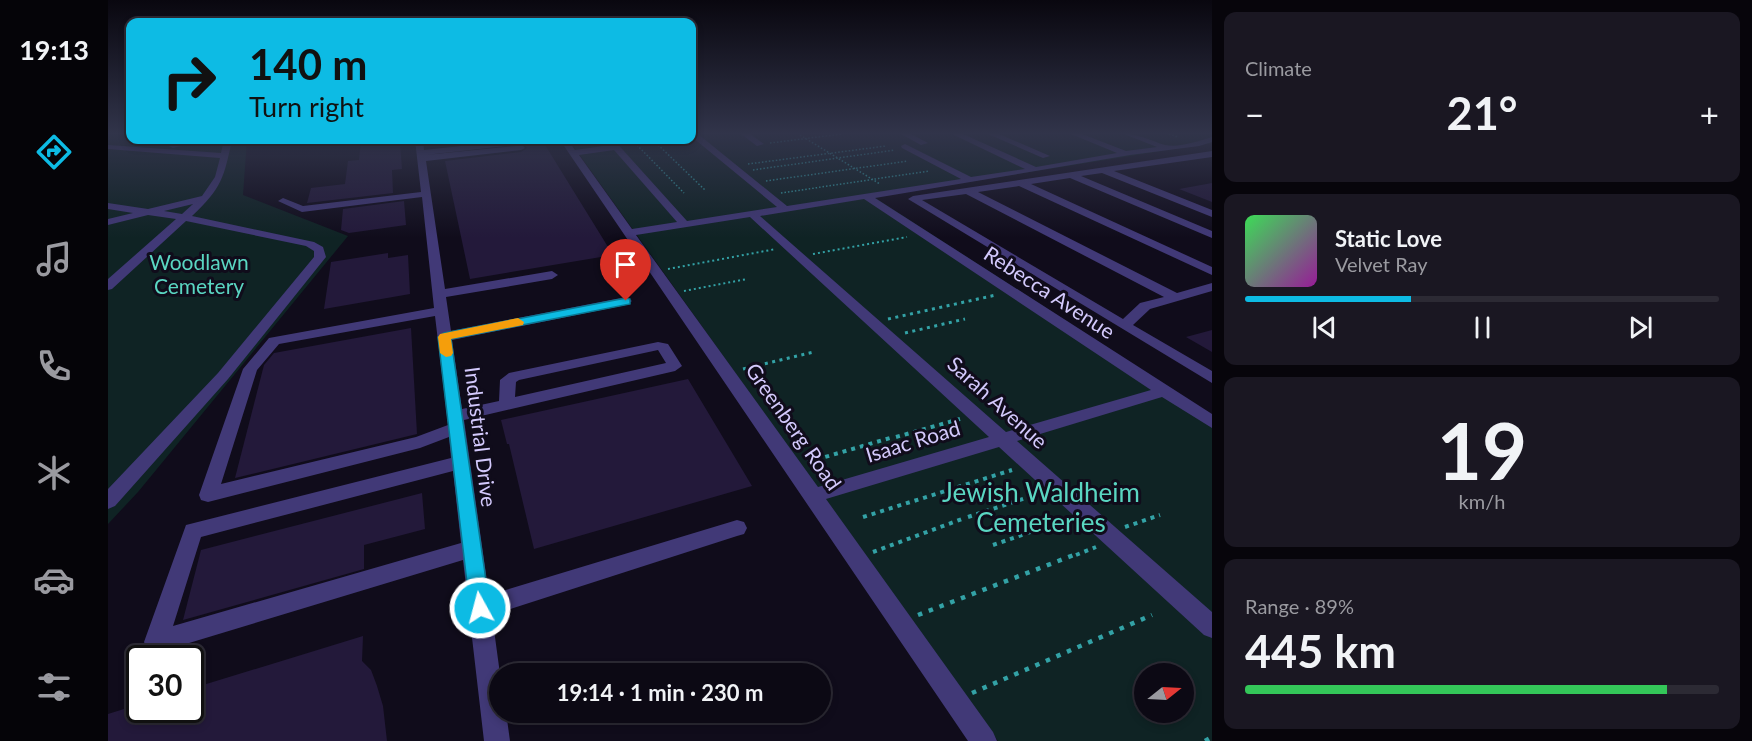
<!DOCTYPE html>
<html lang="en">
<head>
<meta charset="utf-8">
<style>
	:root { --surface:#0c0914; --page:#1a1722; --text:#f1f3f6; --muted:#9a9aa0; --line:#2c2a34; --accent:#0dbbe4 }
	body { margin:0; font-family:Lato,sans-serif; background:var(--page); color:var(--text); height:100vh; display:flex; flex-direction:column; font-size:22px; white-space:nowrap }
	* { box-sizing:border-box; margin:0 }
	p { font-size:20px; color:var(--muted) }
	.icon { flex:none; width:33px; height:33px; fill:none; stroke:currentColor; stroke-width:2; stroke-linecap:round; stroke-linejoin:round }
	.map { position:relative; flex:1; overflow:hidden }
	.side { display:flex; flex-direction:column; gap:12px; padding:12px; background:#07050b; width:540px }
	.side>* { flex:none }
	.banner { position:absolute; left:18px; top:18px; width:570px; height:126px; border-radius:12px; box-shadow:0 3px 9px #0003,0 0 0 2px var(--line); background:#0dbbe4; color:#111; overflow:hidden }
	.needle { width:39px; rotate:72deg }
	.controls { position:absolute; left:1026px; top:663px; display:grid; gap:12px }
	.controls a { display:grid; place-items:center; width:60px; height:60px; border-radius:50%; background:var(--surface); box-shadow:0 3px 9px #0003,0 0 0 2px var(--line); font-size:30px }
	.speed { position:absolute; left:18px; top:645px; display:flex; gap:12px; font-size:30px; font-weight:700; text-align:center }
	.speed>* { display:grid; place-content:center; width:78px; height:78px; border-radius:50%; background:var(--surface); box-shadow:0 3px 9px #0003,0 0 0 2px var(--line); line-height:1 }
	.speed .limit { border:3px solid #111; border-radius:9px; background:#fff; color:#111 }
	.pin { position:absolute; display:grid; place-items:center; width:51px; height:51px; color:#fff; margin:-62px -26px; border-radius:50% 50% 50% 0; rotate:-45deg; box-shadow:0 0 6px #0007 }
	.pin .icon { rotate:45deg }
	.me { position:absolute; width:66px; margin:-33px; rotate:353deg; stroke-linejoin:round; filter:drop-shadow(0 0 4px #0008) }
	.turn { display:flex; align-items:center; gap:21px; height:126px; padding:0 24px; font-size:27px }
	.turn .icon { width:78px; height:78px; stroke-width:2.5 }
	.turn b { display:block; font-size:42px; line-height:51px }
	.big { font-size:45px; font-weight:700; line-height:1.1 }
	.side .card { flex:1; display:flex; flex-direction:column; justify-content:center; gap:9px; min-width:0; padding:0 21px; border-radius:12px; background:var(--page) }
	.side .dial { align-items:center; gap:0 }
	.dial b { font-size:78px; line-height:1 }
	.song { display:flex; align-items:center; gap:18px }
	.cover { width:72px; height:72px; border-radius:9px; background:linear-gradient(135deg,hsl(130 70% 55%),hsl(300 70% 35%)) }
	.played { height:6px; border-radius:3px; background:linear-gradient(90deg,var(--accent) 35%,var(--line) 35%) }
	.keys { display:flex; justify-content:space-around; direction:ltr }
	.heat { display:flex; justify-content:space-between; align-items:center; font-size:33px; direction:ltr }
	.charge { height:9px; border-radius:4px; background:linear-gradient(90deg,#34c759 89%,var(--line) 0) }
	.trip { position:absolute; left:381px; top:663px; width:342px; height:60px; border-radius:30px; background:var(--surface); box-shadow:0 3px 9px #0003,0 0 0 2px var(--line); font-weight:700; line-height:60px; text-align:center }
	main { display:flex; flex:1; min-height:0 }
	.tabs { display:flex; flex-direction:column; width:108px; justify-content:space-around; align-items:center; background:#050408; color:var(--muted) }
	.tabs .icon { width:42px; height:42px }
	.tabs .current { color:var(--accent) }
	.tabs b { font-size:27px; color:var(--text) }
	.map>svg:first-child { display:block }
	.green { fill:#0f2324; fill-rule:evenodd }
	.building { fill:#23193a }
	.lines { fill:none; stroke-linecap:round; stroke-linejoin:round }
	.path-far4 { stroke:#33a2a6; stroke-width:1.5; stroke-dasharray:1.5 2; stroke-linecap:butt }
	.path-far3 { stroke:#33a2a6; stroke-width:2; stroke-dasharray:2 3; stroke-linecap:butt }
	.path-far2 { stroke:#33a2a6; stroke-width:3; stroke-dasharray:3 4.5; stroke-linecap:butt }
	.path-far1 { stroke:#33a2a6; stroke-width:4; stroke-dasharray:4 5; stroke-linecap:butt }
	.path { stroke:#33a2a6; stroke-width:4.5; stroke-dasharray:4.5 7; stroke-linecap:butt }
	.minor { fill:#413977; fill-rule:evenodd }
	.route { fill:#0dbbe4; stroke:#087a94; stroke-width:1.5 }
	.slow { fill:#f59e0b }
	.labels { text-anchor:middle; stroke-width:6; stroke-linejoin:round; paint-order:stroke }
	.park-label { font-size:21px; fill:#5ad6c2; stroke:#100c1b }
	.street-label { font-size:21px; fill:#d3c9fc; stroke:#100c1b }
	.near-park-label { font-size:26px; fill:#5ad6c2; stroke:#100c1b }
</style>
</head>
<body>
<main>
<nav class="tabs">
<b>19:13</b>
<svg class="icon current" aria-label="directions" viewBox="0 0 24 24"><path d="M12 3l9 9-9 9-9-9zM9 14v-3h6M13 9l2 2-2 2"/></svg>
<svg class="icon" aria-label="music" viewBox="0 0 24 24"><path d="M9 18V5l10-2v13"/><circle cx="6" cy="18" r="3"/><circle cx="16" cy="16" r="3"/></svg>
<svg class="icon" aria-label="phone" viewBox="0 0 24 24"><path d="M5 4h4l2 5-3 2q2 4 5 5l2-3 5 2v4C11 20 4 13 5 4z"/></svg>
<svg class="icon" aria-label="climate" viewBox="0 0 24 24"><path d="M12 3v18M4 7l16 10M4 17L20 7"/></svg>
<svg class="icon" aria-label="car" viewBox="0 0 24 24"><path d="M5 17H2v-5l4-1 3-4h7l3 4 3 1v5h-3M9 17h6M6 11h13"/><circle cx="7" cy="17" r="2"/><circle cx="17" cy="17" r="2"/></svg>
<svg class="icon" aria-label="filters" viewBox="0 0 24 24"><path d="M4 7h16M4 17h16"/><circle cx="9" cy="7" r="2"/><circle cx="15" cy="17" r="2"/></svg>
</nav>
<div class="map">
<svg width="1104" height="741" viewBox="0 0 1104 741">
	<rect width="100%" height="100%" fill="#100c1b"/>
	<g class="green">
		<path d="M0,134H22V140H139L135,195L240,236L30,492L0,524Z"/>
		<path d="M584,134H1104V141H1100L1104,143L766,197L1104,415V741H890L461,140H584ZM1036,674H1076V712H1036Z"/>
	</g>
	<g class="building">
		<path d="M253,140H283V144L292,143L294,169L284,170L285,193L199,203L203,188L237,184L240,161L251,160Z"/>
		<path d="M413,140H434L505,255L362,279L337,161L413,152L419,148Z"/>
		<path d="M1104,183V202L1071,189Z"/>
		<path d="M296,201L298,225L241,233L233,230L235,209Z"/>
		<path d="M280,253V258L300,255L302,294L216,309L223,262Z"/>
		<path d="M303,328L309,434L127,478L156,365L166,353Z"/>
		<path d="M1104,330V352L1078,337Z"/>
		<path d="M580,379L644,486L426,549L401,444H399L393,420Z"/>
		<path d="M314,493L317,529L256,545V569L75,620L93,550Z"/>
		<path d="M255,636L254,661L263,670L269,686L275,706L279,741H0V714L32,704V710H82V689Z"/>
	</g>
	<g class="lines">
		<g class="path-far4">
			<path d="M1061,134L1070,137"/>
			<path d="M692,135L772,184"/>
			<path d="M524,140L576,193"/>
			<path d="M545,140L597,190"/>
			<path d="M662,143L734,134"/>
			<path d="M640,164L778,146"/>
			<path d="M645,170L787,150"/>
			<path d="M658,181L800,161"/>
			<path d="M673,193L821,171"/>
		</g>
		<g class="path-far3">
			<path d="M705,254L799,237"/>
			<path d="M560,269L668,249"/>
			<path d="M576,291L639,279"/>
		</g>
		<g class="path-far2">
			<path d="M780,319L888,295"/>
			<path d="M797,333L857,319"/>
			<path d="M635,369L706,352"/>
		</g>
		<g class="path-far1">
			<path d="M788,437L852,419"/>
			<path d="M700,462L782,438"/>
			<path d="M755,517L904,470"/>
			<path d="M860,517L933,493"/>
			<path d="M1017,527L1052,515"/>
			<path d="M885,545L960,519"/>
			<path d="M765,552L854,519"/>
			<path d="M968,555L988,547"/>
		</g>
		<g class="path">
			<path d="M810,615L971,553"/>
			<path d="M864,693L1044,615"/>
			<path d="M1097,741L1104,737"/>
		</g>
		<g class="minor">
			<path d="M584,134H590L679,206L853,179L794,148L793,146L797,144L863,177L917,169L844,134H855L928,167L1009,153L963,134H974L1018,151L1049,147L1016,134C1032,134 1043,141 1057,145C1071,148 1091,141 1104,137V142L1091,146L1022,155L767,198L1104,414V428L1054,397L909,441L1104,612V638L1096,635L891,447L718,499L885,732L889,741H860L452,140H460L467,150L502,145L498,140H506L579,221L669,207L584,137ZM506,150L569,222L524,229L471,155ZM756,199L1043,390L898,432L652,216ZM642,217L881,437L710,487L528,235Z"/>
			<path d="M633,134H642L656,144L649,146Z"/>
			<path d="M793,134H803L820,143L813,145Z"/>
			<path d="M880,134H891L942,156L935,158Z"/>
			<path d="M83,140H95L65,148L61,146Z"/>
			<path d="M116,140H124C116,177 114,188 84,216L206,242L215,247L218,257L120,379L7,506L0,509V489L110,373L206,257V251L198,246L78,221L4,289L0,290V279L68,219L40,215L0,225V219L25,213L0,209V203L40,209L94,196L107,177L112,158L0,149V145L113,153ZM85,204L74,214L56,211Z"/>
			<path d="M307,140H315L316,150L410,140L417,148L413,150L318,161L337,289L444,271L450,275L444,279L338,297L343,331L518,297L524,301L518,305L344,340L354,409L391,401L392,380L401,373L550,342L560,344L574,366L567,371L356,420L381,595L629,520L636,522L639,528L636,534L629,536L384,615L392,674V712H398L402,741H376L355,560L48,653L40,650L36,642L78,525L343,458L341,437L312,448L100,502L93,500L91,495L135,369L161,338L326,308L314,197L194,212L170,201L175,198L195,206L313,192ZM407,145L408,146L317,155ZM327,316L340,425L308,437L113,484L149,370L171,344ZM550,350L558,363L407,397L408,382L411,380ZM345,471L353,543L65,626L93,537Z"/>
			<path d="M1104,151V157L1006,171L1104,210V217L994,173L973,176L1104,231V238L962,178L923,184L1104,267V275L911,186L870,192L1069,293L1104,283V291L1042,309L1025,325L1104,371V383L800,199L805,196ZM858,194L1056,297L1032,303L1015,319L814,200Z"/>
		</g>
	</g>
	<linearGradient id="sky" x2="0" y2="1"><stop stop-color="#09070f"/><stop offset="0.56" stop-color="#31344a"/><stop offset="1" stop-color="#31344a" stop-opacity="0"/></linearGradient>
	<rect width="1104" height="238" fill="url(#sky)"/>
	<path class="route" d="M518,298L522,299V304L343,339L382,608L379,615L372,618L365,615L362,608L330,337L336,333Z"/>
	<path class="slow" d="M410,318L416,322L415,325L343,339L345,353L343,356L338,357L332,353L330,337L332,334Z"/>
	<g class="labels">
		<g class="park-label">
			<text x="91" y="270">Woodlawn<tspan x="91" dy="24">Cemetery</tspan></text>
		</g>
		<g class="street-label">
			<text transform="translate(941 293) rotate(33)" y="7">Rebecca Avenue</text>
			<text transform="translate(889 403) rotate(42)" y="7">Sarah Avenue</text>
			<text transform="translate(685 427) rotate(55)" y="7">Greenberg Road</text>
			<text transform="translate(372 437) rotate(83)" y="7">Industrial Drive</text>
			<text transform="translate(805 442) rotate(-17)" y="7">Isaac Road</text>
		</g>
		<g class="near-park-label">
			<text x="933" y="502">Jewish Waldheim<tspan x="933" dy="30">Cemeteries</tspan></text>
		</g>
	</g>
</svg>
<div class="controls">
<a><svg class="needle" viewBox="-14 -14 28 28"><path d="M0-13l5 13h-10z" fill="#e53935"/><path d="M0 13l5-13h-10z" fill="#9a9aa0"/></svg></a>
</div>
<div class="speed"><div class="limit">30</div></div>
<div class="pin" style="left:518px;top:301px;background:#d93025"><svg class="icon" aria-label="arrive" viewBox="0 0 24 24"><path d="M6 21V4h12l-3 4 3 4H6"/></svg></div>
<svg class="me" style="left:372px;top:608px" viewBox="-20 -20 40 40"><circle r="17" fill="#0dbbe4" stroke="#fff" stroke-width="3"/><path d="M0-11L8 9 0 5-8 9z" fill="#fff"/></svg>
<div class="trip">19:14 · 1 min · 230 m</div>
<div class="banner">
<div class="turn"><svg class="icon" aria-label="right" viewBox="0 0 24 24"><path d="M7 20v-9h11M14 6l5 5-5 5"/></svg><div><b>140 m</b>Turn right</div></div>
</div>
</div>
<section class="side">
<div class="card"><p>Climate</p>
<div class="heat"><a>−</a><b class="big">21°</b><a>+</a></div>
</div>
<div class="card">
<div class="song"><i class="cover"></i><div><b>Static Love</b><p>Velvet Ray</p></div></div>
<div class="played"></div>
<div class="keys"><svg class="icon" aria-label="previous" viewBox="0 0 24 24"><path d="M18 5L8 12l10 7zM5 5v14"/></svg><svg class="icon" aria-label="pause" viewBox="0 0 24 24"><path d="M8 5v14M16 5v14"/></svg><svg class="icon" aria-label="next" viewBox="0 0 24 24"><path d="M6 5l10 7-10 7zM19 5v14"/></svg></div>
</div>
<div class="card dial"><b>19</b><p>km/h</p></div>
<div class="card"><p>Range · 89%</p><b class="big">445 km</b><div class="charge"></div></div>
</section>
</main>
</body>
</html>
